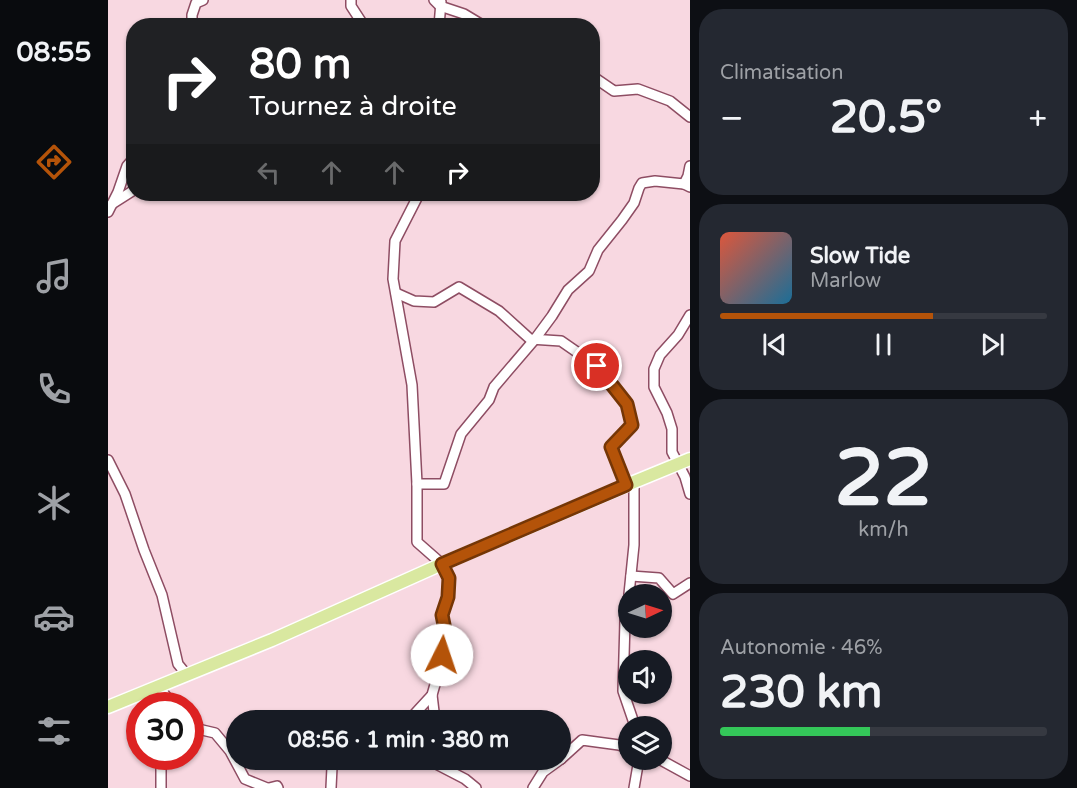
<!DOCTYPE html>
<html lang="fr">
<head>
<meta charset="utf-8">
<style>
	:root { --surface:#171b24; --page:#242831; --text:#f1f3f6; --muted:#9ea1a6; --line:#363941; --accent:#b45309 }
	body { margin:0; font-family:"Varela Round",sans-serif; background:var(--page); color:var(--text); height:100vh; display:flex; flex-direction:column; font-size:22px; white-space:nowrap }
	* { box-sizing:border-box; margin:0 }
	p { font-size:20px; color:var(--muted) }
	.icon { flex:none; width:33px; height:33px; fill:none; stroke:currentColor; stroke-width:2; stroke-linecap:round; stroke-linejoin:round }
	.map { position:relative; flex:1; overflow:hidden }
	.drawer { display:flex; flex-direction:column; gap:9px; padding:9px; background:#0d0f14; width:387px }
	.drawer>* { flex:none }
	.top-card { position:absolute; left:18px; top:18px; width:474px; height:183px; border-radius:24px; box-shadow:0 2px 4px #0004; background:#202124; color:#fff; overflow:hidden }
	.needle { width:39px; rotate:86deg }
	.tools { position:absolute; left:510px; top:584px; display:grid; gap:12px }
	.tools a { display:grid; place-items:center; width:54px; height:54px; border-radius:50%; background:var(--surface); box-shadow:0 2px 4px #0004; font-size:30px }
	.speed { position:absolute; left:18px; top:692px; display:flex; gap:12px; font-size:30px; font-weight:700; text-align:center }
	.speed>* { display:grid; place-content:center; width:78px; height:78px; border-radius:50%; background:var(--surface); box-shadow:0 2px 4px #0004; line-height:1 }
	.speed .limit { border:9px solid #d22; background:#fff; color:#111 }
	.pin { position:absolute; display:grid; place-items:center; width:51px; height:51px; color:#fff; margin:-26px; border:3px solid #fff; border-radius:50%; box-shadow:0 2px 6px #0007 }
	.me { position:absolute; width:66px; margin:-33px; rotate:4deg; stroke-linejoin:round; filter:drop-shadow(0 0 4px #0008) }
	.turn { display:flex; align-items:center; gap:21px; height:126px; padding:0 24px; font-size:27px }
	.turn .icon { width:78px; height:78px; stroke-width:2.5 }
	.turn b { display:block; font-size:42px; line-height:51px }
	.lanes { display:flex; align-items:center; height:57px; padding:0 24px; background:#0003; justify-content:center; gap:30px; direction:ltr }
	.lanes .off { opacity:.35 }
	.big { font-size:45px; font-weight:700; line-height:1.1 }
	.drawer .card { flex:1; display:flex; flex-direction:column; justify-content:center; gap:9px; min-width:0; padding:0 21px; border-radius:24px; background:var(--page) }
	.drawer .dial { align-items:center; gap:0 }
	.dial b { font-size:78px; line-height:1 }
	.song { display:flex; align-items:center; gap:18px }
	.cover { width:72px; height:72px; border-radius:9px; background:linear-gradient(135deg,hsl(10 70% 55%),hsl(200 70% 35%)) }
	.played { height:6px; border-radius:3px; background:linear-gradient(90deg,var(--accent) 65%,var(--line) 65%) }
	.keys { display:flex; justify-content:space-around; direction:ltr }
	.heat { display:flex; justify-content:space-between; align-items:center; font-size:33px; direction:ltr }
	.charge { height:9px; border-radius:4px; background:linear-gradient(90deg,#34c759 46%,var(--line) 0) }
	.trip { position:absolute; left:118px; top:710px; width:345px; height:60px; border-radius:30px; background:var(--surface); box-shadow:0 2px 4px #0004; font-weight:700; line-height:60px; text-align:center }
	main { display:flex; flex:1; min-height:0 }
	.dock { display:flex; flex-direction:column; width:108px; justify-content:space-around; align-items:center; background:#090b0e; color:var(--muted) }
	.dock .icon { width:42px; height:42px }
	.dock .active { color:var(--accent) }
	.dock b { font-size:27px; color:var(--text) }
	.map>svg:first-child { display:block }
	.lines { fill:none; stroke-linecap:round; stroke-linejoin:round }
	.minor-casing { stroke:#8e4d63; stroke-width:12 }
	.major-casing { stroke:#fff; stroke-width:15 }
	.minor { stroke:#fff; stroke-width:9 }
	.major { stroke:#d9e8a0; stroke-width:12 }
	.route-casing { stroke:#753606; stroke-width:15 }
	.route { stroke:#b45309; stroke-width:10 }
</style>
</head>
<body>
<main>
<nav class="dock">
<b>08:55</b>
<svg class="icon active" aria-label="directions" viewBox="0 0 24 24"><path d="M12 3l9 9-9 9-9-9zM9 14v-3h6M13 9l2 2-2 2"/></svg>
<svg class="icon" aria-label="music" viewBox="0 0 24 24"><path d="M9 18V5l10-2v13"/><circle cx="6" cy="18" r="3"/><circle cx="16" cy="16" r="3"/></svg>
<svg class="icon" aria-label="phone" viewBox="0 0 24 24"><path d="M5 4h4l2 5-3 2q2 4 5 5l2-3 5 2v4C11 20 4 13 5 4z"/></svg>
<svg class="icon" aria-label="climate" viewBox="0 0 24 24"><path d="M12 3v18M4 7l16 10M4 17L20 7"/></svg>
<svg class="icon" aria-label="car" viewBox="0 0 24 24"><path d="M5 17H2v-5l4-1 3-4h7l3 4 3 1v5h-3M9 17h6M6 11h13"/><circle cx="7" cy="17" r="2"/><circle cx="17" cy="17" r="2"/></svg>
<svg class="icon" aria-label="filters" viewBox="0 0 24 24"><path d="M4 7h16M4 17h16"/><circle cx="9" cy="7" r="2"/><circle cx="15" cy="17" r="2"/></svg>
</nav>
<div class="map">
<svg width="582" height="788" viewBox="0 0 582 788">
	<rect width="100%" height="100%" fill="#f8d8e1"/>
	<g class="lines">
		<defs>
			<g id="minor">
				<path d="M243,0V6L256,26"/>
				<path d="M326,0L332,6L356,14L376,26"/>
				<path d="M84,26V15L88,3L95,0"/>
				<path d="M331,26L333,2"/>
				<path d="M484,78H487L506,91L530,89L562,101L582,117"/>
				<path d="M582,166L580,176L576,184L582,187"/>
				<path d="M4,204L26,190"/>
				<path d="M0,212L10,192L19,166L26,158"/>
				<path d="M288,293L306,301L326,302L351,287L391,311L422,339L453,341L489,366L519,404L524,425L503,447L518,485"/>
				<path d="M582,315L570,335L552,355L546,369V387L559,413L564,429V452L577,477L582,494"/>
				<path d="M0,460L17,494L36,550L54,595L70,664L79,675"/>
				<path d="M309,484H336L353,434L381,400L386,387L427,339L444,316L460,290L481,271L490,250L514,220L526,203L531,188L534,183L547,181L576,184"/>
				<path d="M523,576L551,578L565,594L582,583"/>
				<path d="M521,594L526,545V482"/>
				<path d="M520,599L517,621L515,691L527,726"/>
				<path d="M50,686L65,705"/>
				<path d="M50,686L52,705"/>
				<path d="M324,695L327,720"/>
				<path d="M301,720L324,695L330,674L338,635L334,615L340,597L341,578L334,564L309,542V484L304,385L285,279L287,241L311,194"/>
				<path d="M82,733L90,729L107,733L122,751L137,779L159,788"/>
				<path d="M330,759V765L357,779L368,788"/>
				<path d="M453,759L474,740L511,745L520,748"/>
				<path d="M551,759L582,776"/>
				<path d="M53,788V756"/>
				<path d="M161,788L169,786L170,788"/>
				<path d="M223,788L224,767L232,759"/>
				<path d="M425,788L435,772L453,759"/>
				<path d="M526,788L531,759"/>
			</g>
			<path id="major" d="M0,707L164,640L334,564L526,482L582,459"/>
		</defs>
		<use href="#minor" class="minor-casing"/>
		<use href="#major" class="major-casing"/>
		<use href="#minor" class="minor"/>
		<use href="#major" class="major"/>
	</g>
	<g class="lines">
		<defs>
			<path id="route" d="M334,655L338,635L334,615L340,597L341,578L334,564L518,485L503,447L524,425L519,404L489,366"/>
		</defs>
		<use href="#route" class="route-casing"/>
		<use href="#route" class="route"/>
	</g>
</svg>
<div class="tools">
<a><svg class="needle" viewBox="-14 -14 28 28"><path d="M0-13l5 13h-10z" fill="#e53935"/><path d="M0 13l5-13h-10z" fill="#9ea1a6"/></svg></a>
<a><svg class="icon" aria-label="sound" viewBox="0 0 24 24"><path d="M4 9h4l5-4v14l-5-4H4zM17 9q2 3 0 6"/></svg></a>
<a><svg class="icon" aria-label="layers" viewBox="0 0 24 24"><path d="M12 4l9 5-9 5-9-5zM3 14l9 5 9-5"/></svg></a>
</div>
<div class="speed"><div class="limit">30</div></div>
<div class="pin" style="left:489px;top:366px;background:#d93025"><svg class="icon" aria-label="arrive" viewBox="0 0 24 24"><path d="M6 21V4h12l-3 4 3 4H6"/></svg></div>
<svg class="me" style="left:334px;top:655px" viewBox="-20 -20 40 40"><circle r="19" fill="#fff"/><path d="M0-13L10 11 0 6-10 11z" fill="#b45309"/></svg>
<div class="trip">08:56 · 1 min · 380 m</div>
<div class="top-card">
<div class="turn"><svg class="icon" aria-label="right" viewBox="0 0 24 24"><path d="M7 20v-9h11M14 6l5 5-5 5"/></svg><div><b>80 m</b>Tournez à droite</div></div>
<div class="lanes"><svg class="icon off" aria-label="left" viewBox="0 0 24 24"><path d="M17 20v-9H6M10 6l-5 5 5 5"/></svg><svg class="icon off" aria-label="ahead" viewBox="0 0 24 24"><path d="M12 20V5M6 11l6-6 6 6"/></svg><svg class="icon off" aria-label="ahead" viewBox="0 0 24 24"><path d="M12 20V5M6 11l6-6 6 6"/></svg><svg class="icon" aria-label="right" viewBox="0 0 24 24"><path d="M7 20v-9h11M14 6l5 5-5 5"/></svg></div>
</div>
</div>
<section class="drawer">
<div class="card"><p>Climatisation</p>
<div class="heat"><a>−</a><b class="big">20.5°</b><a>+</a></div>
</div>
<div class="card">
<div class="song"><i class="cover"></i><div><b>Slow Tide</b><p>Marlow</p></div></div>
<div class="played"></div>
<div class="keys"><svg class="icon" aria-label="previous" viewBox="0 0 24 24"><path d="M18 5L8 12l10 7zM5 5v14"/></svg><svg class="icon" aria-label="pause" viewBox="0 0 24 24"><path d="M8 5v14M16 5v14"/></svg><svg class="icon" aria-label="next" viewBox="0 0 24 24"><path d="M6 5l10 7-10 7zM19 5v14"/></svg></div>
</div>
<div class="card dial"><b>22</b><p>km/h</p></div>
<div class="card"><p>Autonomie · 46%</p><b class="big">230 km</b><div class="charge"></div></div>
</section>
</main>
</body>
</html>
